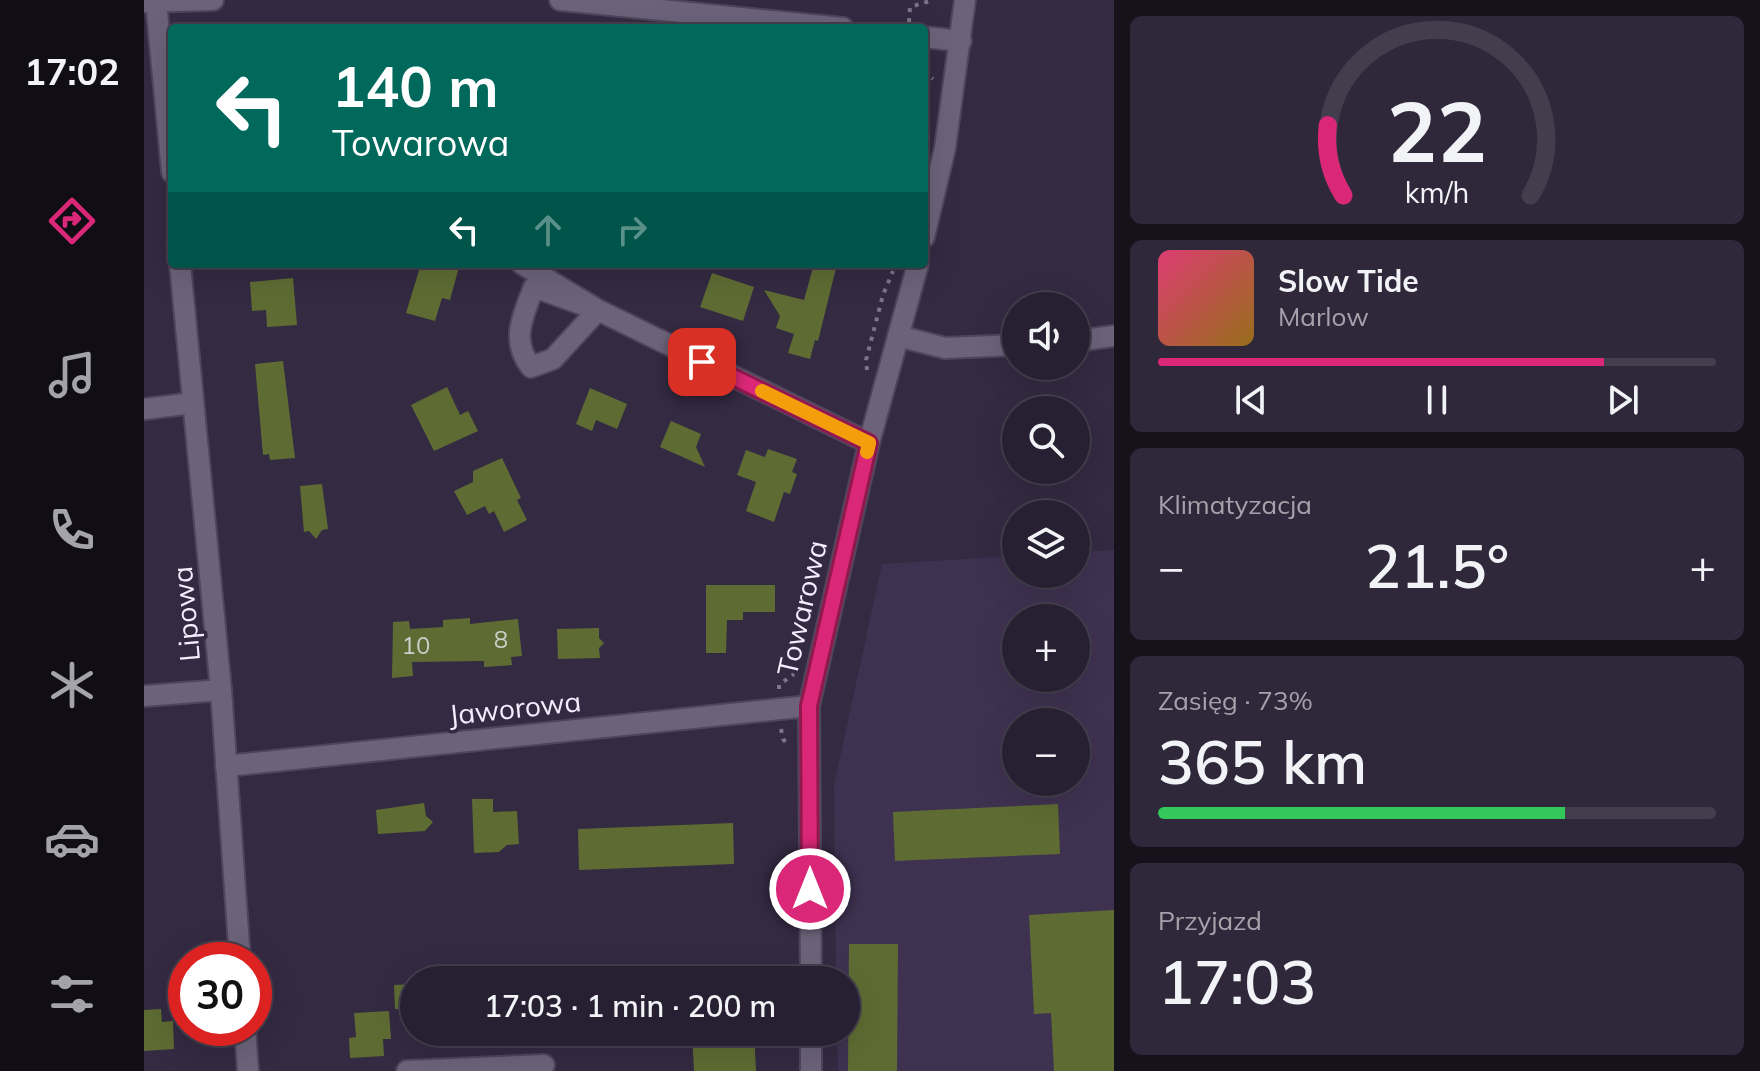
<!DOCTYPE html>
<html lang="pl">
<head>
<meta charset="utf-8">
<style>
	:root { --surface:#272032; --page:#2f283a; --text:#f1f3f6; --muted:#a4a3ac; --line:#433e4d; --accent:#db2777 }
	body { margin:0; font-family:Mulish,sans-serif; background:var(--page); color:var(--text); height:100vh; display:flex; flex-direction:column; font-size:30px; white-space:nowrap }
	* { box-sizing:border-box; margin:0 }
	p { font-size:26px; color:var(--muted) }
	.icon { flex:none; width:44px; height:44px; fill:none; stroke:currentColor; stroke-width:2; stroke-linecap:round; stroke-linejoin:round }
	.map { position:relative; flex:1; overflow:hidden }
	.panel { display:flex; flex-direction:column; gap:16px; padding:16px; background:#15121c; width:646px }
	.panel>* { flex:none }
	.hud { position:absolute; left:24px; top:24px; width:760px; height:244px; border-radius:8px; box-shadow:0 8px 32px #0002,0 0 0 2px var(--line); background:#00695c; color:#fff; overflow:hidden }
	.buttons { position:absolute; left:858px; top:292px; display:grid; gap:16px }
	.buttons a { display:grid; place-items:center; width:88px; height:88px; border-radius:50%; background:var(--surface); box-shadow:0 8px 32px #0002,0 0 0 2px var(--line); font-size:40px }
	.speed { position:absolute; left:24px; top:942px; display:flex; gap:16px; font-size:40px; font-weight:700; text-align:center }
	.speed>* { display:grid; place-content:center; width:104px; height:104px; border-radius:50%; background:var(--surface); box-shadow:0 8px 32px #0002,0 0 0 2px var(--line); line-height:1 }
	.speed .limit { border:12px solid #d22; background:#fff; color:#111 }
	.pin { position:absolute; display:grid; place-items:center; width:68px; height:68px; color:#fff; margin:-34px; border-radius:16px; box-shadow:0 4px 12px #0006 }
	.me { position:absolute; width:88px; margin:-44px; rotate:0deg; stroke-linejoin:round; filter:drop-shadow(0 0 6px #0008) }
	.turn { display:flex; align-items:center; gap:28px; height:168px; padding:0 32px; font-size:36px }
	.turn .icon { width:104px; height:104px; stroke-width:2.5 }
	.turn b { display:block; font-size:56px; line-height:68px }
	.lanes { display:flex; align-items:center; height:76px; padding:0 32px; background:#0003; justify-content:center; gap:40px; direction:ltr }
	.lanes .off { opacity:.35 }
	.big { font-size:60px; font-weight:600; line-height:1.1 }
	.panel .widget { flex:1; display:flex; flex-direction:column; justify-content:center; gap:12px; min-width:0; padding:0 28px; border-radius:12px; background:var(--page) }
	.panel .dial { align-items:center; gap:0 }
	.dial svg { height:208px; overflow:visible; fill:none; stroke:var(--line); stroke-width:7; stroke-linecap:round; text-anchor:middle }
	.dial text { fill:var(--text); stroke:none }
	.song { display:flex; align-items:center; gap:24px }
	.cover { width:96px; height:96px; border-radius:12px; background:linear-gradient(135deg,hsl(340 70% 55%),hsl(40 70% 35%)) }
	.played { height:8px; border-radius:4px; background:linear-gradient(90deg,var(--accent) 80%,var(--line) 80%) }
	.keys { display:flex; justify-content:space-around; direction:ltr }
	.heat { display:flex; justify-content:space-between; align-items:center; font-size:44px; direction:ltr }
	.charge { height:12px; border-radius:6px; background:linear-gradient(90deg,#34c759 73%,var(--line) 0) }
	.trip { position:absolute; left:256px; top:966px; width:460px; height:80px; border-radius:40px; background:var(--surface); box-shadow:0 8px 32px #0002,0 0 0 2px var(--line); font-weight:600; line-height:80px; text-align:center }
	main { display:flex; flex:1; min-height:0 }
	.dock { display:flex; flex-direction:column; width:144px; justify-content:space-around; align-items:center; background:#100d14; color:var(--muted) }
	.dock .icon { width:56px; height:56px }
	.dock .current { color:var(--accent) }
	.dock b { font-size:36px; color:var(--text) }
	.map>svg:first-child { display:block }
	.built { fill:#3f3251; fill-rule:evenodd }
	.building { fill:#5e6c33 }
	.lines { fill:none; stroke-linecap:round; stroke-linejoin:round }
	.minor-casing { stroke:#4f455c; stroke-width:24 }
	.path { stroke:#7c7489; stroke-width:4; stroke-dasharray:4 6; stroke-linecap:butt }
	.minor { stroke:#6c637a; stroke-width:20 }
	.route-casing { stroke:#8e194d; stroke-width:20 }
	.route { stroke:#db2777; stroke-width:14 }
	.slow { stroke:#f59e0b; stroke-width:14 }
	.labels { text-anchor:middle; stroke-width:7; stroke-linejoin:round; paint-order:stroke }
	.number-label { font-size:24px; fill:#cececb }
	.street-label { font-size:28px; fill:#f4eefe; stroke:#342a42 }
</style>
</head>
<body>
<main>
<nav class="dock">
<b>17:02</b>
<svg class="icon current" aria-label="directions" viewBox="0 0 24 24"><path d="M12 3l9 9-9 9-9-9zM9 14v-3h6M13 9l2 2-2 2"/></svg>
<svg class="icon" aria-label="music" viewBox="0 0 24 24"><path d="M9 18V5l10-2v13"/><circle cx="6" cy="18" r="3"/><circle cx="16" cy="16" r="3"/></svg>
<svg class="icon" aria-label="phone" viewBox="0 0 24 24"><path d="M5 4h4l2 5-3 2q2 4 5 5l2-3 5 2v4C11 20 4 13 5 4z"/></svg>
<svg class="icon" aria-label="climate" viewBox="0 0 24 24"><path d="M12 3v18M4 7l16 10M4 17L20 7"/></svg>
<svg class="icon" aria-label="car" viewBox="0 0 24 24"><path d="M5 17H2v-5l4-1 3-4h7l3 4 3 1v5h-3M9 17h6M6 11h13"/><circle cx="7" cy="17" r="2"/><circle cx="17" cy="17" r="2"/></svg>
<svg class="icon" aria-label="filters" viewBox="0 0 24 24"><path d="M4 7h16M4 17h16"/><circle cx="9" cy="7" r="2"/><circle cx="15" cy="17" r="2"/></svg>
</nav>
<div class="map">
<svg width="970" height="1071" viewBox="0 0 970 1071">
	<rect width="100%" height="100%" fill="#342a42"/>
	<path class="built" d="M970,550V1071H694L693,1032H702V980H692L690,785L738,564L872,556V574H932V552ZM872,618H932V678H872ZM872,722H932V782H872Z"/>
	<g class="building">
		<path d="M277,264L315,267L306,300L298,298L291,321L262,313Z"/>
		<path d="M670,264H693L674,341L671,340L666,359L644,353L650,334L632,328L636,316L620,290L660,300Z"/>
		<path d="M568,273L610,287L599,321L556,307Z"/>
		<path d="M149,278L153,325L123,327L122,310L108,311L106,282Z"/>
		<path d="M139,361L151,458L126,460L125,454L119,455L111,364Z"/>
		<path d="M303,387L316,415L324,411L334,431L290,451L267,405Z"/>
		<path d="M446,388L483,404L473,429L452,420L448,431L432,424Z"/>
		<path d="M527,421L557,434L552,447L561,467L516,447Z"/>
		<path d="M624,449L653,459L648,472L653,474L646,494L640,492L630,522L602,511L612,482L593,475L602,450L621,457Z"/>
		<path d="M358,458L377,498L373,500L383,520L360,532L350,511L345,514L341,506L323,515L310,491L329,482V471Z"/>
		<path d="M178,484L184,529L178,530L172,539L165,531L160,532L156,486Z"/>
		<path d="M562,585H631V612H599V620H583L582,653H562Z"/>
		<path d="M326,618V624L374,619L378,656L367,657L368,665L340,667V661L268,662L269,676L248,678L249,622L265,621L266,629L299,627V620Z"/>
		<path d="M455,628V638L460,643L455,648L456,658L414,659L413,629Z"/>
		<path d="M328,799H349V812L373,811L375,844L363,845L355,852L330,853Z"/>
		<path d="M280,803L282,816L289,822L281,831L234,834L232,810Z"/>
		<path d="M914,804L916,854L751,861L749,812Z"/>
		<path d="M589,823L590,864L435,870L434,829Z"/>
		<path d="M970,910V1071H910L907,1013L890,1014L885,915Z"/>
		<path d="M705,944H754L753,1071H704Z"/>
		<path d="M270,984V1009H251L250,985Z"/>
		<path d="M17,1009L18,1022L29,1021L30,1049L0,1051V1010Z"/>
		<path d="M245,1011L247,1039H239L240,1056L206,1058L205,1038L212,1037L210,1013Z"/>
		<path d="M548,1032H610L612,1071H550Z"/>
	</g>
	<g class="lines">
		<defs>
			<g id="minor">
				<path d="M416,0L699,28"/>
				<path d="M0,2L69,0"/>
				<path d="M12,2L28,172"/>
				<path d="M780,37L817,41"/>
				<path d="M780,237L801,148L821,0"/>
				<path d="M36,264L77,690L96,960"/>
				<path d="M378,264L454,310L409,359L387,367C366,340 379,316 390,287L454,310L725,443"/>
				<path d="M754,336L801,348L872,345"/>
				<path d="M932,341L970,336"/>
				<path d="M0,409L49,403"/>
				<path d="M0,696L77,690"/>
				<path d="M82,766L665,706"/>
				<path d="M667,980L665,706L725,443L774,264"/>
				<path d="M101,1028L104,1071"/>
				<path d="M667,1032V1071"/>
				<path d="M263,1071L400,1065"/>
			</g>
		</defs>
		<use href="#minor" class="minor-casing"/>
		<g class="path">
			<path d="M765,22L766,7L789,0"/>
			<path d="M780,72L789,79"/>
			<path d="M723,370L722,360L739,295L749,271"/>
			<path d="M635,689V685L650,674"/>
			<path d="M637,729L639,739L645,746"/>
		</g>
		<use href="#minor" class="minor"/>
	</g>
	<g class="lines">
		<defs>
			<path id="route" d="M558,362L725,443L665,706L666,889"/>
		</defs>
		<use href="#route" class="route-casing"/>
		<use href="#route" class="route"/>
		<path class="slow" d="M618,391L725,443L723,452"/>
	</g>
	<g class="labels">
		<g class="number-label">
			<text x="357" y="648">8</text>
			<text x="272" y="654">10</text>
		</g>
		<g class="street-label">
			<text transform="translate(658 608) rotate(-77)" y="10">Towarowa</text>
			<text transform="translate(42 614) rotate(-95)" y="10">Lipowa</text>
			<text transform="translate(371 708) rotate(-6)" y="10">Jaworowa</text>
		</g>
	</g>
</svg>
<div class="buttons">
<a><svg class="icon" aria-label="sound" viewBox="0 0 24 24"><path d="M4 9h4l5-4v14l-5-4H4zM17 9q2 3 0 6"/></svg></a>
<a><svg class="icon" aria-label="search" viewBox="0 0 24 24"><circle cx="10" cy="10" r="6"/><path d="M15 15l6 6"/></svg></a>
<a><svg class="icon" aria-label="layers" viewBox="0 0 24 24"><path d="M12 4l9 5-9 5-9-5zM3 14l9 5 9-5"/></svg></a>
<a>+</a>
<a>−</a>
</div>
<div class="speed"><div class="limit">30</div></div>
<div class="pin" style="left:558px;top:362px;background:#d93025"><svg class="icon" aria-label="arrive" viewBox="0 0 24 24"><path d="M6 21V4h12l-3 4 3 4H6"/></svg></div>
<svg class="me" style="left:666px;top:889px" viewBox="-20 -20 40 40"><circle r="17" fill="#db2777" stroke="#fff" stroke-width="3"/><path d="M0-11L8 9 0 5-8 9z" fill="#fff"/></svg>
<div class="trip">17:03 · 1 min · 200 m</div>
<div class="hud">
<div class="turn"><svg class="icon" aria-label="left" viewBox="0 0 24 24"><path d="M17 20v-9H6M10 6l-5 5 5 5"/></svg><div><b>140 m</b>Towarowa</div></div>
<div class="lanes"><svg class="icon" aria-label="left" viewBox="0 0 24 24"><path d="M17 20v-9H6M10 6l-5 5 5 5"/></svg><svg class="icon off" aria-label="ahead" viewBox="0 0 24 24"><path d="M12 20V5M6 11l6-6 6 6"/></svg><svg class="icon off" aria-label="right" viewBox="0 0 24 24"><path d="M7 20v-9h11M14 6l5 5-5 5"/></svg></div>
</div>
</div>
<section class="panel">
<div class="widget dial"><svg viewBox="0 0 100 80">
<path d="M14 69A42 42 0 1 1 86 69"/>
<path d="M14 69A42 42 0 0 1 8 42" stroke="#db2777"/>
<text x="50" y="56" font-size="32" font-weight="700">22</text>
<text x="50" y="72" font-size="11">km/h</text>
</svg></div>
<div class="widget">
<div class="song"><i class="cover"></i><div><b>Slow Tide</b><p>Marlow</p></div></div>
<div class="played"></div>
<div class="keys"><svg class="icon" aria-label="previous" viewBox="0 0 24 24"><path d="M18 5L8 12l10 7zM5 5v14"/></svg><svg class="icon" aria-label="pause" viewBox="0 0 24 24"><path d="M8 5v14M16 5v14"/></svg><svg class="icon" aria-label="next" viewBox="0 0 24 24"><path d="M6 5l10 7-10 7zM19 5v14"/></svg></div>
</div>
<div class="widget"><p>Klimatyzacja</p>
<div class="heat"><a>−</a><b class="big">21.5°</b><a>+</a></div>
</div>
<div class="widget"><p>Zasięg · 73%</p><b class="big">365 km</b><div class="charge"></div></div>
<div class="widget"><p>Przyjazd</p><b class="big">17:03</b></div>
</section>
</main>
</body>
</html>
